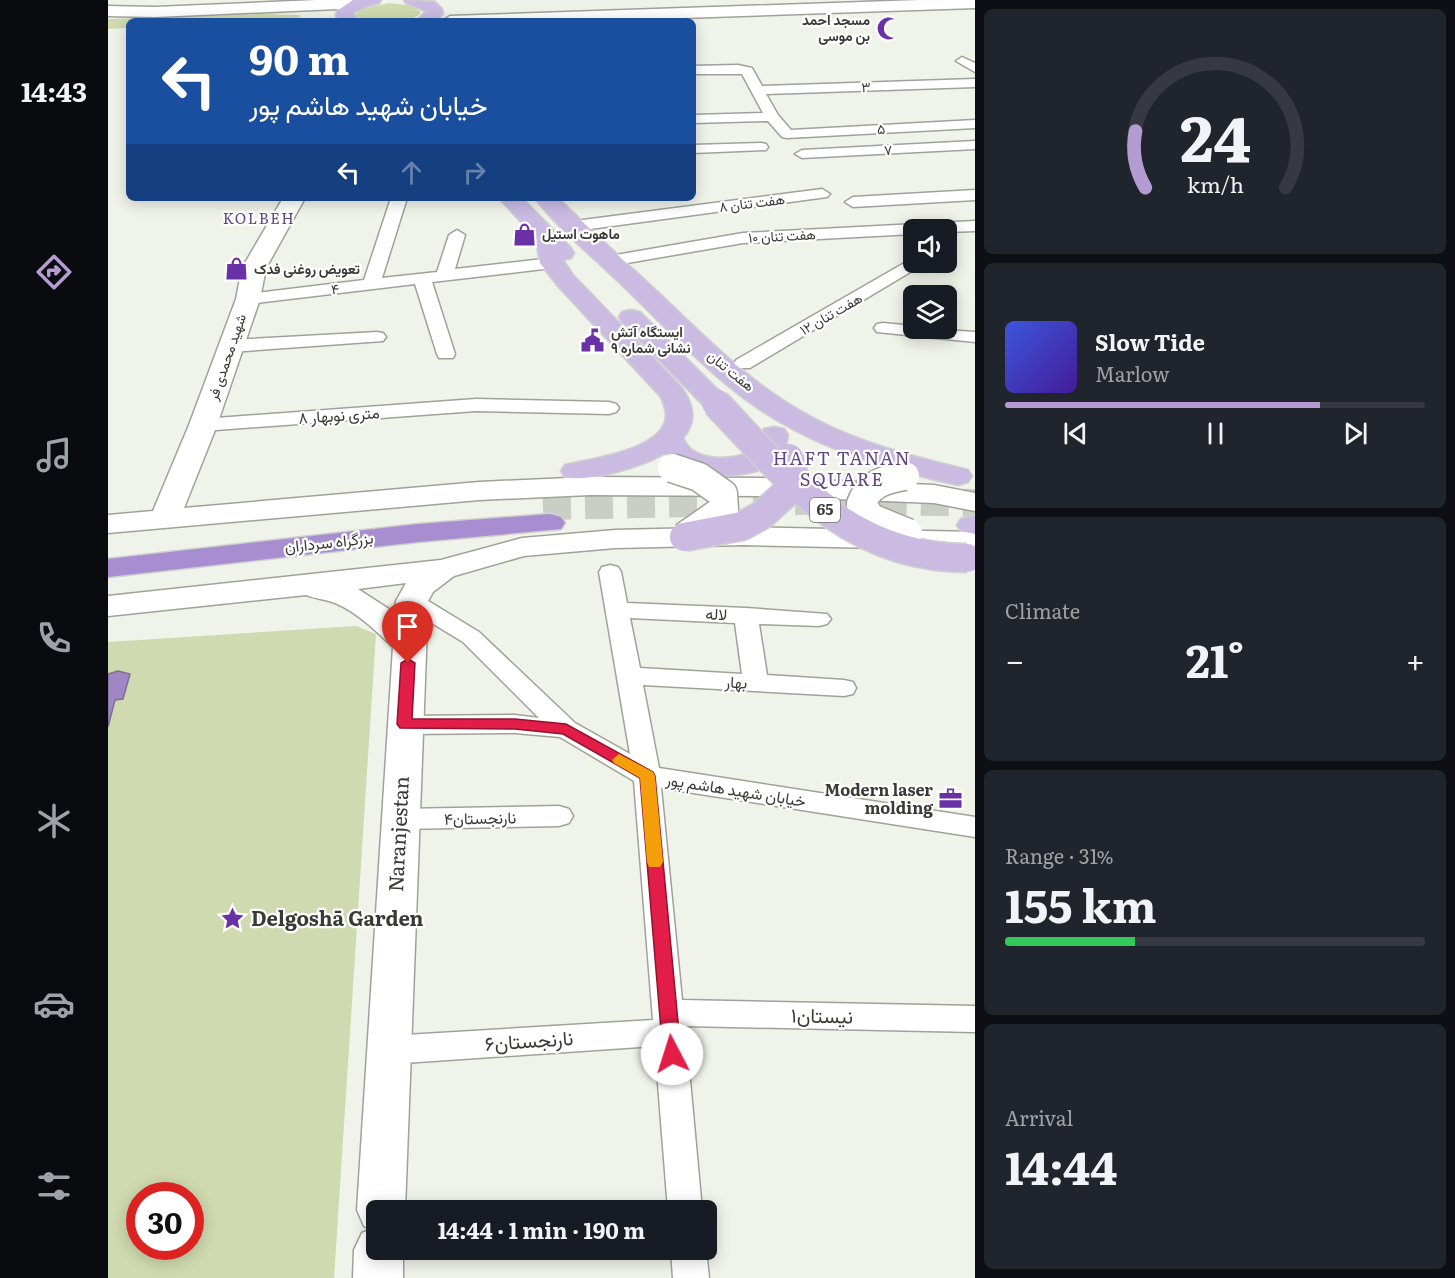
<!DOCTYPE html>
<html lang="en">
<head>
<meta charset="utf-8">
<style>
	:root { --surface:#171b24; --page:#20242c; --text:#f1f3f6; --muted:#9ea1a6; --line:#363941; --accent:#b49bd2 }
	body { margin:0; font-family:Literata,Vazirmatn,serif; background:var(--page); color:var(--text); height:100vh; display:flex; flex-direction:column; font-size:22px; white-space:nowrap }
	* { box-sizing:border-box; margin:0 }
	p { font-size:20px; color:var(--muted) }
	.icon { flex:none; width:33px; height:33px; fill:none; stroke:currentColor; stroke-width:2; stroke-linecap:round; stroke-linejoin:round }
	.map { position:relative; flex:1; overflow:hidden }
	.drawer { display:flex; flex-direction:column; gap:9px; padding:9px; background:#0d0f14; width:480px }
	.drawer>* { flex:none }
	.guide { position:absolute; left:18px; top:18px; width:570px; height:183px; border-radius:9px; box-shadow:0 3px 15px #0003; background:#1a4fa0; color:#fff; overflow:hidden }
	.fabs { position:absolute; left:795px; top:219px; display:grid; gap:12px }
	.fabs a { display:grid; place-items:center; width:54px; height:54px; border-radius:9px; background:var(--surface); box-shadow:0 3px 15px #0003; font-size:30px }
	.speed { position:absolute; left:18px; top:1182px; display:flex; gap:12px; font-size:30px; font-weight:700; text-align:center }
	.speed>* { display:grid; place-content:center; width:78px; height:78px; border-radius:50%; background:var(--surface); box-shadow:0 3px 15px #0003; line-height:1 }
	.speed .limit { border:9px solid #d22; background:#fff; color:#111 }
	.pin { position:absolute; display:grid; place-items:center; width:51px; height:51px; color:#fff; margin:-62px -26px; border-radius:50% 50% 50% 0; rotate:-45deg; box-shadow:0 0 6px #0007 }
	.pin .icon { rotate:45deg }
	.me { position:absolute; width:66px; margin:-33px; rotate:355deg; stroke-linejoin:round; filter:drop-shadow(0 0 4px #0008) }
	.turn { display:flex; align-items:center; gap:21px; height:126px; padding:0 24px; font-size:27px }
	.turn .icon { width:78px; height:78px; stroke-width:2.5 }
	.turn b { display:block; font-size:42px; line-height:51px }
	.lanes { display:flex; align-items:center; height:57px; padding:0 24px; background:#0003; justify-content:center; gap:30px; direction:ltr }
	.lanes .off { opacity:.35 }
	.big { font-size:45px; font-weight:700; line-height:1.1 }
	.drawer .widget { flex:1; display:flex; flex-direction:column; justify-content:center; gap:9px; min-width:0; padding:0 21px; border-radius:9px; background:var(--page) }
	.drawer .dial { align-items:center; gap:0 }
	.dial svg { height:156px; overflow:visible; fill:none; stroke:var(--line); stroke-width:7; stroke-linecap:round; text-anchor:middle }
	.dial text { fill:var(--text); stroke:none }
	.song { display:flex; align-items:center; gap:18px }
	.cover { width:72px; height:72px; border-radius:9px; background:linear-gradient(135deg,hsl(230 70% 55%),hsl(260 70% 35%)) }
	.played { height:6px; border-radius:3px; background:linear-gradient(90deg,var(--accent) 75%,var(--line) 75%) }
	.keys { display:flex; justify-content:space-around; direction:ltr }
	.heat { display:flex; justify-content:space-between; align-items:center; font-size:33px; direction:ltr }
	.charge { height:9px; border-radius:4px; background:linear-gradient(90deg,#34c759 31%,var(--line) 0) }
	.trip { position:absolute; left:258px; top:1200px; width:351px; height:60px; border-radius:9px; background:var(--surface); box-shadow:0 3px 15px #0003; font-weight:700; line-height:60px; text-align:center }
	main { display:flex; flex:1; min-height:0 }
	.tab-bar { display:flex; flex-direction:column; width:108px; justify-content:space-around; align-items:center; background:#090b0e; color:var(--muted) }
	.tab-bar .icon { width:42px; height:42px }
	.tab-bar .on { color:var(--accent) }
	.tab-bar b { font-size:27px; color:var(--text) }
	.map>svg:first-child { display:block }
	.green { fill:#cfdab0; fill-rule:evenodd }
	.water { fill:#9e87c3; stroke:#807099; stroke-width:1.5 }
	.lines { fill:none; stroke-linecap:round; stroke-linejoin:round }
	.highway-tunnel { stroke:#cbcec5; stroke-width:28; stroke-dasharray:28 14; stroke-linecap:butt }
	.street-casing { stroke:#a0a299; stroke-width:3 }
	.secondary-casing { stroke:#a0a299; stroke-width:3 }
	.primary-casing { stroke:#cfd0cf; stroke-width:3 }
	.highway-casing { stroke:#cfd0cf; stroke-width:3 }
	.street { fill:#fff; fill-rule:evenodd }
	.secondary { fill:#fff; fill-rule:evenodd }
	.primary { fill:#cbbbe3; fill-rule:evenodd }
	.highway { fill:#a88dd1; fill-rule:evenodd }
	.secondary-bridge-casing { stroke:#a0a299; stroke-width:31; stroke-linecap:butt }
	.primary-bridge-casing { stroke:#cfd0cf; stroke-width:31; stroke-linecap:butt }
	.secondary-bridge { stroke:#fff; stroke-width:28 }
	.primary-bridge { stroke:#cbbbe3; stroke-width:28 }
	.route { fill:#e11d48; stroke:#92132f; stroke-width:1.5 }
	.slow { fill:#f59e0b }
	.labels { text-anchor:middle; stroke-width:4.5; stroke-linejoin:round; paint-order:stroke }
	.far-poi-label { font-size:14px; font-weight:bold; fill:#393a36; stroke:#fff; text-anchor:start }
	.far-street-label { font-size:14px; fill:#393a36; stroke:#fff }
	.far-neighbourhood-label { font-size:15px; letter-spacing:1.5px; fill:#624885; stroke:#fff }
	.shield { fill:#fff; stroke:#747572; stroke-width:1.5 }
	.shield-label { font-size:15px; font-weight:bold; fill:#393a36 }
	.street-label { font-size:16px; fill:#393a36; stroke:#fff }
	.poi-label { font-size:16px; font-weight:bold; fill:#393a36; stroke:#fff; text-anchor:end }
	.neighbourhood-label { font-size:18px; letter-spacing:1.5px; fill:#624885; stroke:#fff }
	.near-street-label { font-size:20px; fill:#393a36; stroke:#fff }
	.near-poi-label { font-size:20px; font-weight:bold; fill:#393a36; stroke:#fff; text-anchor:start }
</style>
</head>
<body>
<main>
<nav class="tab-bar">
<b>14:43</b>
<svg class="icon on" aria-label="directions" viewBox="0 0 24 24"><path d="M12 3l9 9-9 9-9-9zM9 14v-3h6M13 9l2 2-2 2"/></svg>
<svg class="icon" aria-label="music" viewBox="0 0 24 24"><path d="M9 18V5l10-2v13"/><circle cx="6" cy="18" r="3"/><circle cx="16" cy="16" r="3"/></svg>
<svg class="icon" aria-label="phone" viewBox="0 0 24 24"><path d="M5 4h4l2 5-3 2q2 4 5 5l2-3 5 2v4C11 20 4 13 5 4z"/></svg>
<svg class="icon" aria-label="climate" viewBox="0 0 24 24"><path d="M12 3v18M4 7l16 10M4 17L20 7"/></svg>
<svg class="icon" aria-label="car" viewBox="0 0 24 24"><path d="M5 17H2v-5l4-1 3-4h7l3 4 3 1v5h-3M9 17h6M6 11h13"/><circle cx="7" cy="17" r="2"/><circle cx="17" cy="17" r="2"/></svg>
<svg class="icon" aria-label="filters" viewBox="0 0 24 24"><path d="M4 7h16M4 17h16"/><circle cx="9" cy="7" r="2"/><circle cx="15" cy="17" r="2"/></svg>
</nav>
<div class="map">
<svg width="867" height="1278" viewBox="0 0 867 1278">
	<rect width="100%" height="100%" fill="#f0f3e9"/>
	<g class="green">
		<path d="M281,3L301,5L312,11V14C303,24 256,25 247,15L253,9Z"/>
		<path d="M152,14L192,15V17L171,21H21V28L0,29V19Z"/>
		<path d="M248,626L268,634L226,1278H0V642ZM32,1196H82V1246H32Z"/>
	</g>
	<path class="water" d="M10,671L22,674L15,699L7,700L0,727V674Z"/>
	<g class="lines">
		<path class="highway-tunnel" d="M435,506L743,500L867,503"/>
		<defs>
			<g id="street">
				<path d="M562,14L568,18L566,21H493L499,17Z"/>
				<path d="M854,57L867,63V72L848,61Z"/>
				<path d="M630,65L644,68L654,86L867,79V87L658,94L670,115L683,130L867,120V128L679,138L674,137L660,121L585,123V115L655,113L634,74H585V66Z"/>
				<path d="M867,141V149L694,158L687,154L694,150Z"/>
				<path d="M653,143L658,144L660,147L658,150L585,153V145Z"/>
				<path d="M714,189L722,194L719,197L467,231L459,226L467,221Z"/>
				<path d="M867,190V200L745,207L737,202L745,197Z"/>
				<path d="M283,198H299L274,278L329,272L341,235L349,230L357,235L347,269L444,258L452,263L444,268L324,282L347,354L345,358H331L329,354L307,284L140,304L134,303L131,299L134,295L140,294L256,280Z"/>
				<path d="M867,221V231L838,232V230H806V234L635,243L502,266L494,261L502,256L635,233Z"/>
				<path d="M805,258L806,262H819L642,368H628L626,364L628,360Z"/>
				<path d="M775,323L806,326V328L867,332V342L769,332L766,328L769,324Z"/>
				<path d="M269,332L275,333L278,337L275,341L123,352L117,350L114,346L117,342L123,340Z"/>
				<path d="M368,399L501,402L508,404L511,408L508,412L501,414L368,411L95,431L88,429L85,425L88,421L95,419Z"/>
				<path d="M502,565L510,567L513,572L519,603L638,608L719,614L723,619L719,624L711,626L651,624L659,675L736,680L745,682L748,688L745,694L736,696L535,685L551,768L867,817V837L553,788L574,1000L867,1006V1032L577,1026L594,1210H560L547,1046L281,1064L270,1060L265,1050L270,1040L281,1036L545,1020L526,781L452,737L407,733L297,734L288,731L284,725L288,719L297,716L407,715L431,718L355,642L296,606L292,601L296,596L304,594L312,596L371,632L467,723L522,754L491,572L494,567ZM522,618L627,623L634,674L532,668Z"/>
				<path d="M451,806L461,809L465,816L461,823L451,826L292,829L282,826L278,819L282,812L292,809Z"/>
				<path d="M563,1250L598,1249L601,1278H565Z"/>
			</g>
			<g id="secondary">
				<path d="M209,0H258L260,3L252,8L47,17L0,16V6L47,7Z"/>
				<path d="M812,0H867V8L487,21H334L342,16Z"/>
				<path d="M175,198H197L158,268L152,299L109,425L76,508L371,482L482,477L656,478L826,485L867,493V511L826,503L656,496L482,495L371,500L0,533V515L45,511L81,425L128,299L134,268Z"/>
				<path d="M636,527L867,532V550L636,545L507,548L416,556L346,576L325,592L320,601L297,1210H268V1250H295V1278H245L246,1250L254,1233L264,1229L256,1226L249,1210L285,647C267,630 249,612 227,603C218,599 207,599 198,595L0,616V596L333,560L414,538L507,530ZM298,583L288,601L287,613L250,589Z"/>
			</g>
			<g id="primary">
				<path d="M245,0H273L271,3L257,7L245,13L250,21H232L228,16L229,11Z"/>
				<path d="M296,0L327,2L334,9L335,14L328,21H309L318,11L298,3Z"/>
				<path d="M391,198H414L463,248L466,253L463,258L455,260L465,275L574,388C586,405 589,422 575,438C577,442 581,448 584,450C603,463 631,458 649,449L656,429L666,427L676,429L680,435C678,442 678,452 673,457C650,483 577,480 557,453C536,466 481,483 457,477L453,471L457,465C482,459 558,450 558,415C558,409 555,402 553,397L449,285L432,263L428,238Z"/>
				<path d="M427,198H450C484,231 518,263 553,295C600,340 647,388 705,418C754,444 807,457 860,470L864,476L860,482L850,485C787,471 723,453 667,419C610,385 564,333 517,288C491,262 448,227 427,198Z"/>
				<path d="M523,310L532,312L617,397L621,403L617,409L608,411L599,409L514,322L511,317L514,312Z"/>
				<path d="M867,516V534L853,531L849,525L853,519Z"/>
			</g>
			<path id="highway" d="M442,514L453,517L457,523L453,529L310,542L0,577V559L310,524Z"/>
		</defs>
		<use href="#street" class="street-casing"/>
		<use href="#secondary" class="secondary-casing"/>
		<use href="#primary" class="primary-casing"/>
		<use href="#highway" class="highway-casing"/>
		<use href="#street" class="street"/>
		<use href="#secondary" class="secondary"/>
		<use href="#primary" class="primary"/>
		<use href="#highway" class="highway"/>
		<defs>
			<g id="secondary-bridge">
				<path d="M564,468L591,477L615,494L616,509L576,537"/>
				<path d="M797,476C778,479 760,484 753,504L763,518L800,533"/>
			</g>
			<g id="primary-bridge">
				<path d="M608,403C682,481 742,558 859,558"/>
				<path d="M576,537L634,526L654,515L679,492L685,472L681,458"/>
			</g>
		</defs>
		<use href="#secondary-bridge" class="secondary-bridge-casing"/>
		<use href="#primary-bridge" class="primary-bridge-casing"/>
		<use href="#secondary-bridge" class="secondary-bridge"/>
		<use href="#primary-bridge" class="primary-bridge"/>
	</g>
	<path class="route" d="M300,659L307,663L304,719H407L458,724L545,772L547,776L573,1054L570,1060L564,1062L557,1060L555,1054L532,778L455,734L407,729L292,728L289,724L293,663Z"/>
	<path class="slow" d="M511,754L545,772L547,776L555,862L552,867H541L539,862L532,778L506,763L504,760Z"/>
	<defs>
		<symbol id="mosque-bare" viewBox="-9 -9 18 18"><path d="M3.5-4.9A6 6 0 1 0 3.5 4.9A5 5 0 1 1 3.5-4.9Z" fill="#6a30a6" stroke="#fff" stroke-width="2.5" paint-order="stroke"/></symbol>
		<symbol id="shop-bare" viewBox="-9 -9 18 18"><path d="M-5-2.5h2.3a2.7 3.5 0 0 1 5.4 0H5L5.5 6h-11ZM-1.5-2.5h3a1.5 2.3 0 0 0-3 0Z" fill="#6a30a6" stroke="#fff" stroke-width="2.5" paint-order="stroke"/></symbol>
		<symbol id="civic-bare" viewBox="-9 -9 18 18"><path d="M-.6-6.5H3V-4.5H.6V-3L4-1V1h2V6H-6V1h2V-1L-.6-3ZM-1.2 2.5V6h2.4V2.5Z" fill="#6a30a6" stroke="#fff" stroke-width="2.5" paint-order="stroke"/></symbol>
		<symbol id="office-bare" viewBox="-9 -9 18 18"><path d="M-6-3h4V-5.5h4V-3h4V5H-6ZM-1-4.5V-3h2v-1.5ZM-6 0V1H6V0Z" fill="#6a30a6" stroke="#fff" stroke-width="2.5" paint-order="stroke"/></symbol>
		<symbol id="sight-bare" viewBox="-9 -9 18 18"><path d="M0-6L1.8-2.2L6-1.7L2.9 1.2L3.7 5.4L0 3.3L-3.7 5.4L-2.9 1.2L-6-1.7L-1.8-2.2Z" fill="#6a30a6" stroke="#fff" stroke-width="2.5" paint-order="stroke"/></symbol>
	</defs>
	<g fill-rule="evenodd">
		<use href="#mosque-bare" x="764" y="12" width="33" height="33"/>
		<use href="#shop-bare" x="400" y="218" width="33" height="33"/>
		<use href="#shop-bare" x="112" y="252" width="33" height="33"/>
		<use href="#civic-bare" x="468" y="324" width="33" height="33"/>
		<use href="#office-bare" x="826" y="782" width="33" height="33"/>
		<use href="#sight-bare" x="108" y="902" width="33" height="33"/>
	</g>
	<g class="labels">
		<g class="far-poi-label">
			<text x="762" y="25" text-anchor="end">مسجد احمد<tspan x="762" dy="16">بن موسی</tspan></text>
			<text x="434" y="239">ماهوت استیل</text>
			<text x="146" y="274">تعویض روغنی فدک</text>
			<text x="503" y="337">ایستگاه آتش<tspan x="503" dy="16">نشانی شماره ۹</tspan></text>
		</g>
		<g class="far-street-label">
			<text transform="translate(758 87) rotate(-2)" y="5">۳</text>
			<text transform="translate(773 129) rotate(-3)" y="5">۵</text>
			<text transform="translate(780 150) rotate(-3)" y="5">۷</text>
			<text transform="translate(644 203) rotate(-7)" y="5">هفت تنان ۸</text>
			<text transform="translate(674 236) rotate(-3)" y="5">هفت تنان ۱۰</text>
			<text transform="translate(227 289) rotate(-7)" y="5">۴</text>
			<text transform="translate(723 314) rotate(-30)" y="5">هفت تنان ۱۲</text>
			<text transform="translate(119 357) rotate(-71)" y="5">شهید محمدی فر</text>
			<text transform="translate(623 371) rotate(39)" y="5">هفت تنان</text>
		</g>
		<g class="far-neighbourhood-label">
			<text x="151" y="224">KOLBEH</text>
		</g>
		<rect class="shield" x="702" y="498" width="30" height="24" rx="4.5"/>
		<g class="shield-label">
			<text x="717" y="515">65</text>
		</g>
		<g class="street-label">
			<text transform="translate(231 415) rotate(-4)" y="6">۸ متری نوبهار</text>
			<text transform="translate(221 542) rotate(-6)" y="6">بزرگراه سرداران</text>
			<text transform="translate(610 614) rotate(2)" y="6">لاله ‍</text>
			<text transform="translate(628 682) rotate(3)" y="6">بهار</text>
			<text transform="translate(628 790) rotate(9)" y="6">خیابان شهید هاشم پور</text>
			<text transform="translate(372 818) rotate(-1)" y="6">۴نارنجستان</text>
		</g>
		<g class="poi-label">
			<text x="825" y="796">Modern laser<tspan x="825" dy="18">molding</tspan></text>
		</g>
		<g class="neighbourhood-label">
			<text x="734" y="465">HAFT TANAN<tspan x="734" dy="21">SQUARE</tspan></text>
		</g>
		<g class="near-street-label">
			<text transform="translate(291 834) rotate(-87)" y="7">Naranjestan</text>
			<text transform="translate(714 1016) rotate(1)" y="7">۱نیستان</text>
			<text transform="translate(421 1041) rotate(-4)" y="7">۶نارنجستان</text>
		</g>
		<g class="near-poi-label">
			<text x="143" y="926">Delgoshā Garden</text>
		</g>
	</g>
</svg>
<div class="fabs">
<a><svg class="icon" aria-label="sound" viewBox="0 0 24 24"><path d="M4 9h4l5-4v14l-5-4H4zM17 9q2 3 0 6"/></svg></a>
<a><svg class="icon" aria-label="layers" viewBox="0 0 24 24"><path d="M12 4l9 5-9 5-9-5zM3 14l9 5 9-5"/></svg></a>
</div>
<div class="speed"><div class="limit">30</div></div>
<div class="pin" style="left:300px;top:663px;background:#d93025"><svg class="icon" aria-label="arrive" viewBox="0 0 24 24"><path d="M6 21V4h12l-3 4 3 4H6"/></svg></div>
<svg class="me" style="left:564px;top:1054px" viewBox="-20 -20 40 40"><circle r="19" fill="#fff"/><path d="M0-13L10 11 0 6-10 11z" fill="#e11d48"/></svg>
<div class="trip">14:44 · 1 min · 190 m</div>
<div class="guide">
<div class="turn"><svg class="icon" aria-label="left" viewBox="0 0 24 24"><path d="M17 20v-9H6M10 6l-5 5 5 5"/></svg><div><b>90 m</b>خیابان شهید هاشم پور</div></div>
<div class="lanes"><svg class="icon" aria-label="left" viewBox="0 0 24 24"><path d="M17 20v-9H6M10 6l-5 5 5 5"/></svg><svg class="icon off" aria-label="ahead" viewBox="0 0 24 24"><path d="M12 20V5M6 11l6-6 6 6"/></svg><svg class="icon off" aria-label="right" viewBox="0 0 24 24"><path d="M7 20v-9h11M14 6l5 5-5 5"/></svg></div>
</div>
</div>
<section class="drawer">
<div class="widget dial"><svg viewBox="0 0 100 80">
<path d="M14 69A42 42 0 1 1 86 69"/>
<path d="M14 69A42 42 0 0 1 9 40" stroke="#b49bd2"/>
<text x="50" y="56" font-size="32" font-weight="700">24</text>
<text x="50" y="72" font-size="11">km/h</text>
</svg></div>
<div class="widget">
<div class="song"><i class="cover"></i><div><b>Slow Tide</b><p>Marlow</p></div></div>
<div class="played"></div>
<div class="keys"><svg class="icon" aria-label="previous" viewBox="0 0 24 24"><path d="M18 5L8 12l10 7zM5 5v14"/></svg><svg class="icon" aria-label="pause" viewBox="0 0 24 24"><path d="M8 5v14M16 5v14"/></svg><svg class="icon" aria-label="next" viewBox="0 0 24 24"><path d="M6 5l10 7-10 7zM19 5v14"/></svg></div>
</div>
<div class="widget"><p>Climate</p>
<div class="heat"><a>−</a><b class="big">21°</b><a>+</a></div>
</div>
<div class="widget"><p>Range · 31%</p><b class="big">155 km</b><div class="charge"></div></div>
<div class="widget"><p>Arrival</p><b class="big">14:44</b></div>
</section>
</main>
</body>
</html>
